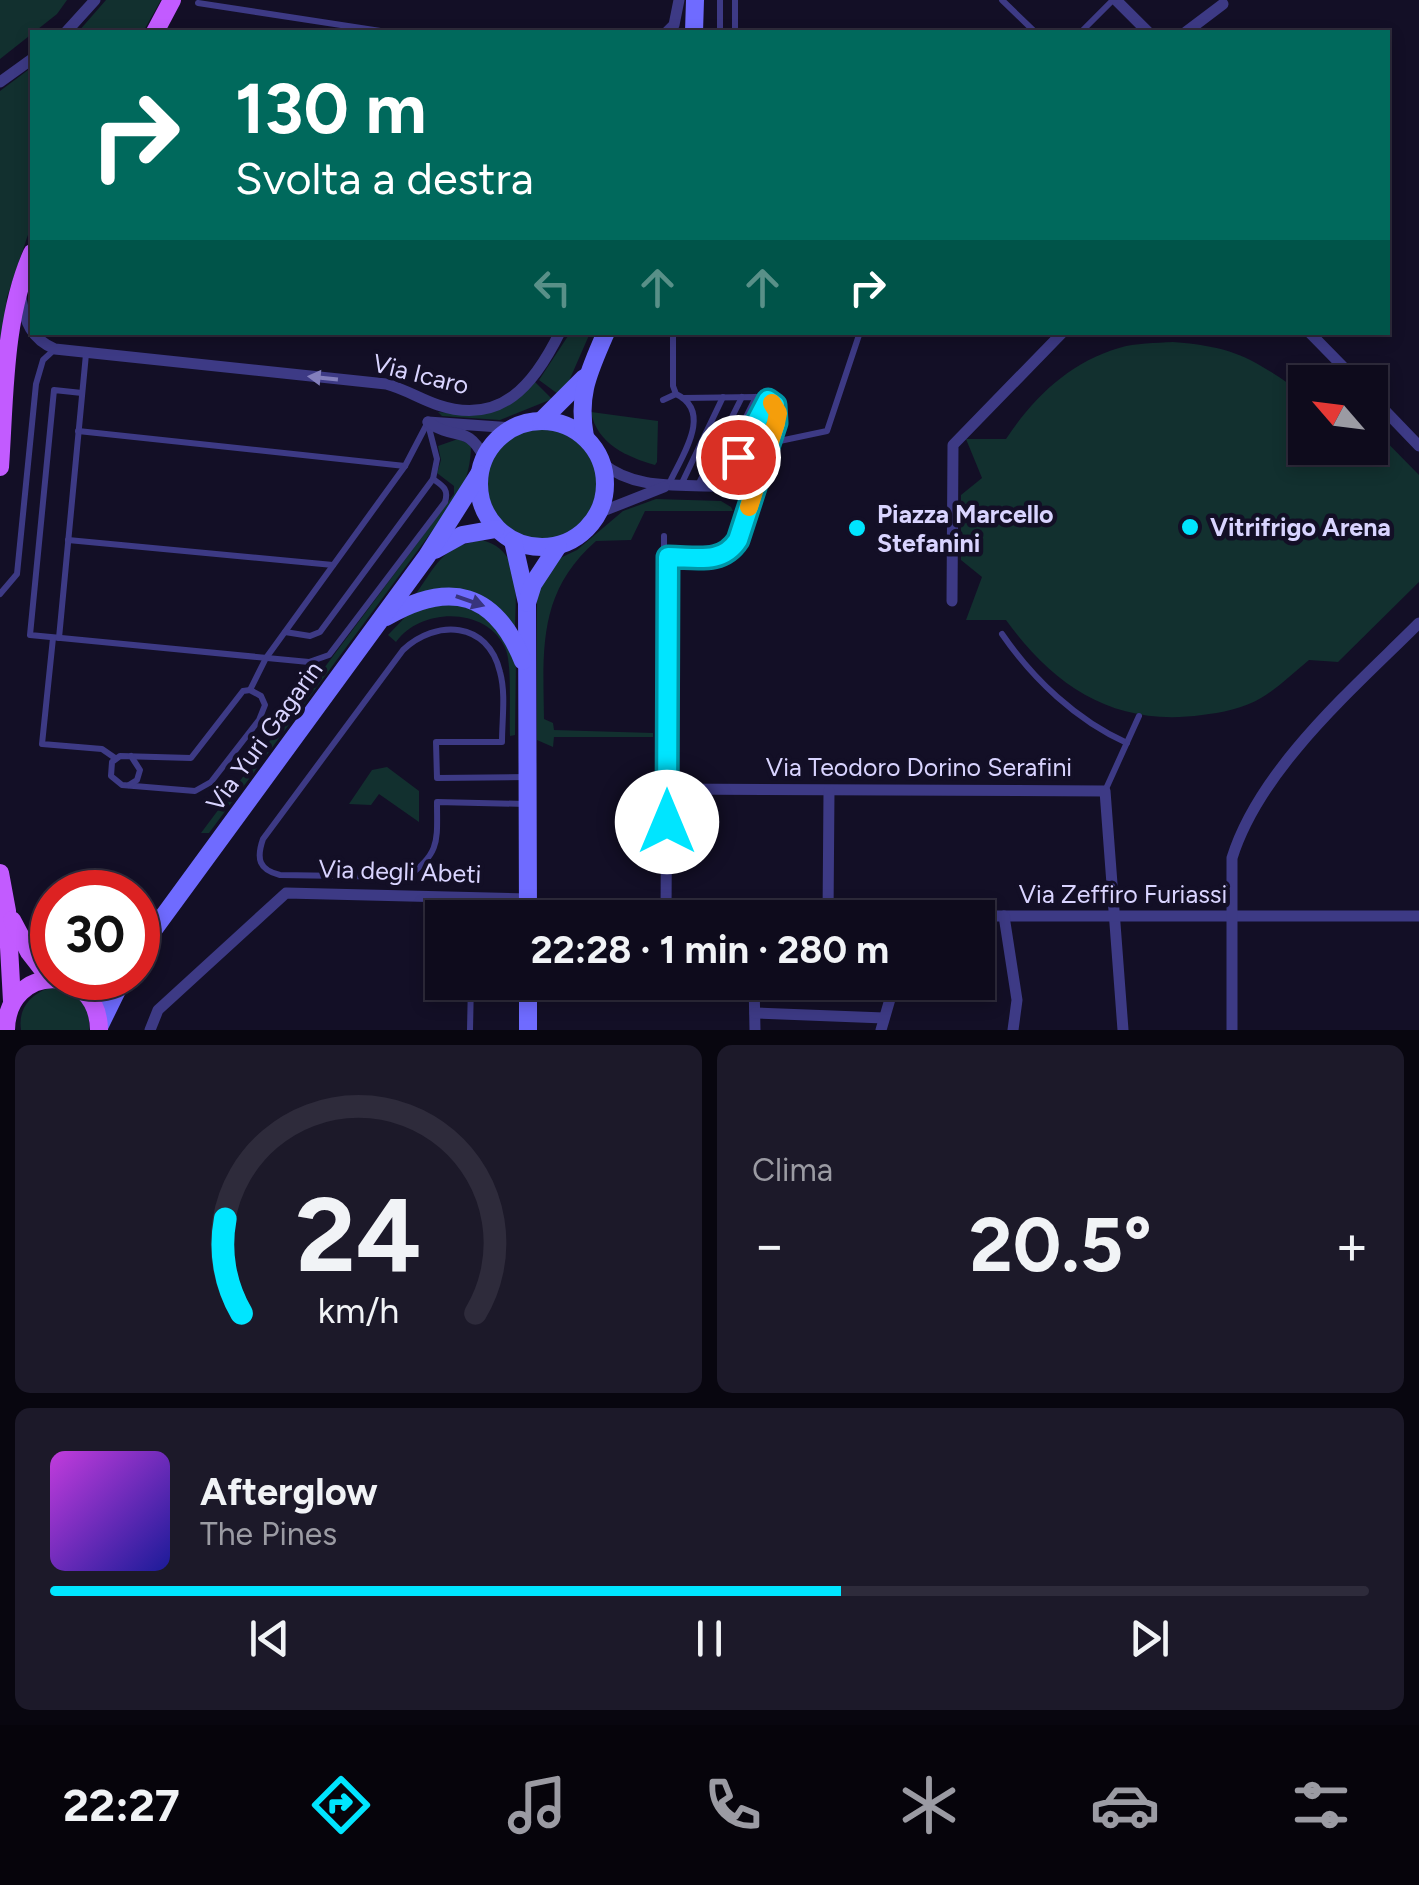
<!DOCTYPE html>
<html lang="it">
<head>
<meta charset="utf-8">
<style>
	:root { --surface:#0e0b1c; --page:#1c1929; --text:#f1f3f6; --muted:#9b9ba3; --line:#2e2b3b; --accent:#00e5ff }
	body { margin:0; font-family:Figtree,sans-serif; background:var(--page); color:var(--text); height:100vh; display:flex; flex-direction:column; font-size:38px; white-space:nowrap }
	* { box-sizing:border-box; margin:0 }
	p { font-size:32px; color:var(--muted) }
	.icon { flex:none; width:55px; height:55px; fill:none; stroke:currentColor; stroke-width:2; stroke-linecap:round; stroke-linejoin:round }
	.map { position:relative; height:1030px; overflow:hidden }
	.drawer { display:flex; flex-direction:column; gap:15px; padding:15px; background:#08060f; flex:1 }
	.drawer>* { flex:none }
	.hud { position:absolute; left:30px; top:30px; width:1360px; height:305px; border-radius:0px; box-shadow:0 5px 15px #0003,0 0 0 2px var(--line); background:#00695c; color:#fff; overflow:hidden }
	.needle { width:65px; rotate:298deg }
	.tools { position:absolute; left:1288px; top:365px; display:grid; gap:20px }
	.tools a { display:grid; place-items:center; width:100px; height:100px; border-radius:0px; background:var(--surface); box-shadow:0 5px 15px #0003,0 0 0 2px var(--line); font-size:50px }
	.speed { position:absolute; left:30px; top:870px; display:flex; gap:20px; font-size:50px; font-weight:700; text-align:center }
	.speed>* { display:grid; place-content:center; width:130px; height:130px; border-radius:50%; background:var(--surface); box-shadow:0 5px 15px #0003,0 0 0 2px var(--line); line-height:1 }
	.speed .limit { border:15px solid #d22; background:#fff; color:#111 }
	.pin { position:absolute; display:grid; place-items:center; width:85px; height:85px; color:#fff; margin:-42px; border:5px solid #fff; border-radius:50%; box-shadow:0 2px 10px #0007 }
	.me { position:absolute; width:110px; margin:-55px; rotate:0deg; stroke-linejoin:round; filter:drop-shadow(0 0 8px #0008) }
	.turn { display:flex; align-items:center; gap:35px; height:210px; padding:0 40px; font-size:45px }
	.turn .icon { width:130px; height:130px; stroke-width:2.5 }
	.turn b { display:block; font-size:70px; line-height:85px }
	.lanes { display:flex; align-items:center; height:95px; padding:0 40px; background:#0003; justify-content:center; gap:50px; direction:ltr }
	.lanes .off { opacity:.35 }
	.big { font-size:75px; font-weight:700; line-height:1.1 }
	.drawer .widget { flex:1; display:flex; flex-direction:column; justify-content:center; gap:15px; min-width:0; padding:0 35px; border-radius:15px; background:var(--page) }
	.drawer .dial { align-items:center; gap:0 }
	.dial svg { height:260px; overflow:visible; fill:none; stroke:var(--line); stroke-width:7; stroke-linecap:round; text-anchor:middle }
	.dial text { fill:var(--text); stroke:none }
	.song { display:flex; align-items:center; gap:30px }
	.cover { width:120px; height:120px; border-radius:15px; background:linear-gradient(135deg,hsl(290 70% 55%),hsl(240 70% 35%)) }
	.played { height:10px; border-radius:5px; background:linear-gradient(90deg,var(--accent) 60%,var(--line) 60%) }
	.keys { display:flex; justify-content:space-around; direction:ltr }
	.heat { display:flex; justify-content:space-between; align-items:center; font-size:55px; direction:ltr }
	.drawer .tiles { flex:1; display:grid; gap:15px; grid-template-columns:1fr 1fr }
	.widget:last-child { grid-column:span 2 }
	.trip { position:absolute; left:425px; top:900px; width:570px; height:100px; border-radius:0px; background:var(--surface); box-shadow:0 5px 15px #0003,0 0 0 2px var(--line); font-weight:700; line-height:100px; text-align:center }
	.tab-bar { display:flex; height:160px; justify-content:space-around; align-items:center; background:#06040b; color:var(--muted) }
	.tab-bar .icon { width:70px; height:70px }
	.tab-bar .current { color:var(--accent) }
	.tab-bar b { font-size:45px; color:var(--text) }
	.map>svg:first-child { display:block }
	.green { fill:#12302f }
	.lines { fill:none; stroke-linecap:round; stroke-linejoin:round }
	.lane { stroke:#3d3a85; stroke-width:6 }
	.street { stroke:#3d3a85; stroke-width:11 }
	.secondary { stroke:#6f6bff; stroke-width:18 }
	.primary { stroke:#c25bff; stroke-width:18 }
	.oneway { fill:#837fbc }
	.oneway2 { fill:#38347d }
	.route-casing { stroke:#0095a6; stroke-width:25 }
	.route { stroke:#00e5ff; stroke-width:18 }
	.slow { stroke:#f59e0b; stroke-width:18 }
	.poi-dot { fill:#00e5ff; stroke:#130f26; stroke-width:4 }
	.labels { text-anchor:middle; stroke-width:9; stroke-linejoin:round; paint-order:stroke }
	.street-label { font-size:25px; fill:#d9d4ff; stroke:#130f26 }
	.poi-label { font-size:25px; font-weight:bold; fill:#d9d4ff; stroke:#130f26; text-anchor:start }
</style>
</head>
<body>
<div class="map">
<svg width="1419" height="1030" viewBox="0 0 1419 1030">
	<rect width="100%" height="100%" fill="#130f26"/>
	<g class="green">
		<path d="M0,0H67L57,14L0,59Z"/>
		<path d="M106,0H161L143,32H78Z"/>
		<path d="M32,67V223L7,297L0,351V91Z"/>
		<path d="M570,333H590L569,381L558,394L539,380Z"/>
		<path d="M1173,342C1237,347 1253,359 1305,395V448H1370V425L1419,475V582L1338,662L1309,660C1293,673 1278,688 1261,698C1245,708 1220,713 1202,715C1116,727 1055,688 1006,620H966L982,577L961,560V495L982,478L966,439H1006C1033,398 1070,362 1119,348C1135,343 1156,343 1173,342Z"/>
		<path d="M534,381L552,399L500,420L442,416L438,412C483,415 503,419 534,381Z"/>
		<path d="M591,412L658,421L657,462L655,465C627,457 597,444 591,412Z"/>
		<circle cx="542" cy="484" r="55"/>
		<path d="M458,439L471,445C471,462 467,481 458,496L209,833H201L454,494V486L437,473L441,460L438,446Z"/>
		<path d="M656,499L721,501L731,507L733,511H645L631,540L596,541C538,592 543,648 544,719L553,723L554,730L653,733V737H554L553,747L537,740V591L558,559L577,550L623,511Z"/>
		<path d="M482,540C524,551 515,596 515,630L501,612L413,598C437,565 440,547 482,540Z"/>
		<path d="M446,601L490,616L516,661L515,735L510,736C509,717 512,665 506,650C489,607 422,606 396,642L388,635L412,610Z"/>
		<path d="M387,767L419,791V822L379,794L371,805L349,804L372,770Z"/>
		<path d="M49,988C75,988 92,1004 89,1030H21C18,1009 29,995 49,988Z"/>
	</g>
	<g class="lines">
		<g class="lane">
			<path d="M1002,0L1035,32"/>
			<path d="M198,3L387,32"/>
			<path d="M720,32V0"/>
			<path d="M735,32V0"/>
			<path d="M1081,32L1113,0"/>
			<path d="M82,393L54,390L30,635L309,662L329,655L445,502C449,489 443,486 433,479"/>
			<path d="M683,398L756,397L775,405L776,423L754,491"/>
			<path d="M663,400L676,394"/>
			<path d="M78,431L405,466"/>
			<path d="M770,443L827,431L860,332"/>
			<path d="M669,484C681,457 714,412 676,394L673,386V332"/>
			<path d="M681,485L723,397"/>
			<path d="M698,485L742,397"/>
			<path d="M712,485L756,397"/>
			<path d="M723,485L768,400"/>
			<path d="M664,536V557"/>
			<path d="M68,540L333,565"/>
			<path d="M0,594L17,574L36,384L43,360L55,349"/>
			<path d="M285,632L310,636L320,632L433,479L437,459L428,424"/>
			<path d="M1002,634C1033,679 1076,720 1127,743"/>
			<path d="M53,638L42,744L102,749L115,758"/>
			<path d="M59,638L86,354"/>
			<path d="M250,690L261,696L265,705L259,720L211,782L195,791L122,785L111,776L112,762L120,756L191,758L243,691L250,690L266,658L405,466L428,422"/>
			<path d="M129,785L137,780L140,770L131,756"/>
			<path d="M1105,791L1139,716"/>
			<path d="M525,804L437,802C437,840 441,853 407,877L280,875C259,870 256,859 263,839L403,650C436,619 488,621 500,672C506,694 502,719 502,742H436L437,778L526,777"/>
			<path d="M473,918V899"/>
			<path d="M470,1030L471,982"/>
		</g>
		<g class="street">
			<path d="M1116,0L1148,32"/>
			<path d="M66,32L95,0"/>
			<path d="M667,32L674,25L679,0"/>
			<path d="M1186,32L1223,4"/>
			<path d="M0,82L32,59"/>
			<path d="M21,298C25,322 31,339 55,349L386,384C405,389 420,399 438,405C501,426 534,385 560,332"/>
			<path d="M1309,332L1358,382"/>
			<path d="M1370,395L1419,446"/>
			<path d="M428,422L512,428"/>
			<path d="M428,422C456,442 466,423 484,457"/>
			<path d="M602,463C644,498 703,478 754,491C732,559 742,557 668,557L666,916"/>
			<path d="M598,513L664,487"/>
			<path d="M952,601L953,445L1063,332"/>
			<path d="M667,789L1105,791L1123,1030"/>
			<path d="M528,916H1419"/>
			<path d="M828,916L829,791"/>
			<path d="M1004,916L1017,1000L1013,1030"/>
			<path d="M754,982L755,1030"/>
			<path d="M755,1013L884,1018"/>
			<path d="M150,1030L158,1010L286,893L528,899"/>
			<path d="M881,1030L895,982"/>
			<path d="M1232,1030V858C1260,768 1354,688 1419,623"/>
		</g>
		<g class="secondary">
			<path d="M694,32L695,0"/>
			<circle cx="542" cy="484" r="63"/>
			<path d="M541,421L584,378"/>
			<path d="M585,437C577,394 589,372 606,332"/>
			<path d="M513,541L527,603L528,918"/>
			<path d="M435,550L462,535L496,529"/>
			<path d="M527,603L533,584L558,546"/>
			<path d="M386,617C450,580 495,592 523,661"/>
			<path d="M138,951L427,556L479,474"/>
			<path d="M99,1027L123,978"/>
			<path d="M528,1030V982"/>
		</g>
		<g class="primary">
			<path d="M155,32L172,0"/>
			<path d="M0,467C5,396 3,319 32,253"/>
			<path d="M0,873L7,911L12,1001"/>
			<path d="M12,920L29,952L50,979"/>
			<path d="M6,1030C7,963 98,962 99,1030"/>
		</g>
	</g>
	<defs><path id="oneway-solid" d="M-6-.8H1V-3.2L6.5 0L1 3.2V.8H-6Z" transform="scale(2.5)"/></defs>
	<use class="oneway" href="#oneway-solid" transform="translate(323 378) rotate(-174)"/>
	<use class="oneway2" href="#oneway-solid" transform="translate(470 601) rotate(19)"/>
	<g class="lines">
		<defs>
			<path id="route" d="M667,822L668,557C696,557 722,565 738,540L776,423L775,405L768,400L738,457"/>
		</defs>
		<use href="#route" class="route-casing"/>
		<use href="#route" class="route"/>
		<path class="slow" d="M749,507L776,423L778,413L772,403"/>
	</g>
	<g class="poi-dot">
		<circle cx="1190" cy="527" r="10"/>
		<circle cx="857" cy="528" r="10"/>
	</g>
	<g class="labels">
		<g class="street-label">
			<text transform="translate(421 374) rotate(14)" y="9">Via Icaro</text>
			<text transform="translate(264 736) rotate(-54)" y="9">Via Yuri Gagarin</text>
			<text x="919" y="776">Via Teodoro Dorino Serafini</text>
			<text transform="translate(400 871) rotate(2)" y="9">Via degli Abeti</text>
			<text x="1123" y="903">Via Zeffiro Furiassi</text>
		</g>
		<g class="poi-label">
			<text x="877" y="523">Piazza Marcello<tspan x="877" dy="29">Stefanini</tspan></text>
			<text x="1210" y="536">Vitrifrigo Arena</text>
		</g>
	</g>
</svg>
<div class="tools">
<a><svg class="needle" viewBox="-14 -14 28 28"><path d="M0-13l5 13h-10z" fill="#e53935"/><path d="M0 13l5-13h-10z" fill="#9b9ba3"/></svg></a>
</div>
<div class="speed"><div class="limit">30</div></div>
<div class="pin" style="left:738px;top:457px;background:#d93025"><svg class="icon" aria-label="arrive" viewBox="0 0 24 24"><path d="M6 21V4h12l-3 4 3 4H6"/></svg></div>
<svg class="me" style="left:667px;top:822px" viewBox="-20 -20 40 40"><circle r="19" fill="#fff"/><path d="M0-13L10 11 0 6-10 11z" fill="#00e5ff"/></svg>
<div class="trip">22:28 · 1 min · 280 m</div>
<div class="hud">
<div class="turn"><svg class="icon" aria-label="right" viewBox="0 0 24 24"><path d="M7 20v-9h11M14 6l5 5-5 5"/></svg><div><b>130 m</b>Svolta a destra</div></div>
<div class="lanes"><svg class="icon off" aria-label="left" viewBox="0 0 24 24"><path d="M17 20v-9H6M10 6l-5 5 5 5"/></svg><svg class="icon off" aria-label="ahead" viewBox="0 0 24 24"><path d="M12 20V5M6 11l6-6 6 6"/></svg><svg class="icon off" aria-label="ahead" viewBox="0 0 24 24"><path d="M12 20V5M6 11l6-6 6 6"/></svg><svg class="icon" aria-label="right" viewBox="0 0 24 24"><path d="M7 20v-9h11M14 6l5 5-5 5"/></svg></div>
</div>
</div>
<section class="drawer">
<div class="tiles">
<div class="widget dial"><svg viewBox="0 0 100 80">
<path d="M14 69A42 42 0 1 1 86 69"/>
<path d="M14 69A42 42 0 0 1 9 40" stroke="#00e5ff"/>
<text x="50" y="56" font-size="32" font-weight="700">24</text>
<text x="50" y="72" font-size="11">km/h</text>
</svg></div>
<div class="widget"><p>Clima</p>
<div class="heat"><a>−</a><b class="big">20.5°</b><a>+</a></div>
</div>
<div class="widget">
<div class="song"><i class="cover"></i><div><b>Afterglow</b><p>The Pines</p></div></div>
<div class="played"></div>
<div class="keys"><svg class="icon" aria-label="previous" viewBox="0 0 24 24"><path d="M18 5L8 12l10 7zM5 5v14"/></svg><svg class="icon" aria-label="pause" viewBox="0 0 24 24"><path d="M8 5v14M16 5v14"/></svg><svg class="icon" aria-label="next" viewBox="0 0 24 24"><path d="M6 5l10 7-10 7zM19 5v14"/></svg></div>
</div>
</div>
</section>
<nav class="tab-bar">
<b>22:27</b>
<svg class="icon current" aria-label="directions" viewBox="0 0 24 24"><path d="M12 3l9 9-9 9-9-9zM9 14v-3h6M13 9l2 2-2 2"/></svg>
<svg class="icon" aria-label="music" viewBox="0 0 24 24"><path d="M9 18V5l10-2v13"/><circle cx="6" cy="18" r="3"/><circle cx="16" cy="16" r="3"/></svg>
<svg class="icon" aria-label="phone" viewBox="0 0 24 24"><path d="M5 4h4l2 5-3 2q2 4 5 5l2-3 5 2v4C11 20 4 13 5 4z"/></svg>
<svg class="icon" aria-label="climate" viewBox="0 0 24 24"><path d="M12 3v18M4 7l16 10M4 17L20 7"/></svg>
<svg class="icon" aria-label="car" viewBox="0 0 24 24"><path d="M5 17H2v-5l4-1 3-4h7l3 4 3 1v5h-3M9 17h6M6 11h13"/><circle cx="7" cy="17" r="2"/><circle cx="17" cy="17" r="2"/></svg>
<svg class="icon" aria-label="filters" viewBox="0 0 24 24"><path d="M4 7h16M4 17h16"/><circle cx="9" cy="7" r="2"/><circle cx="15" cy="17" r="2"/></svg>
</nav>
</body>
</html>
